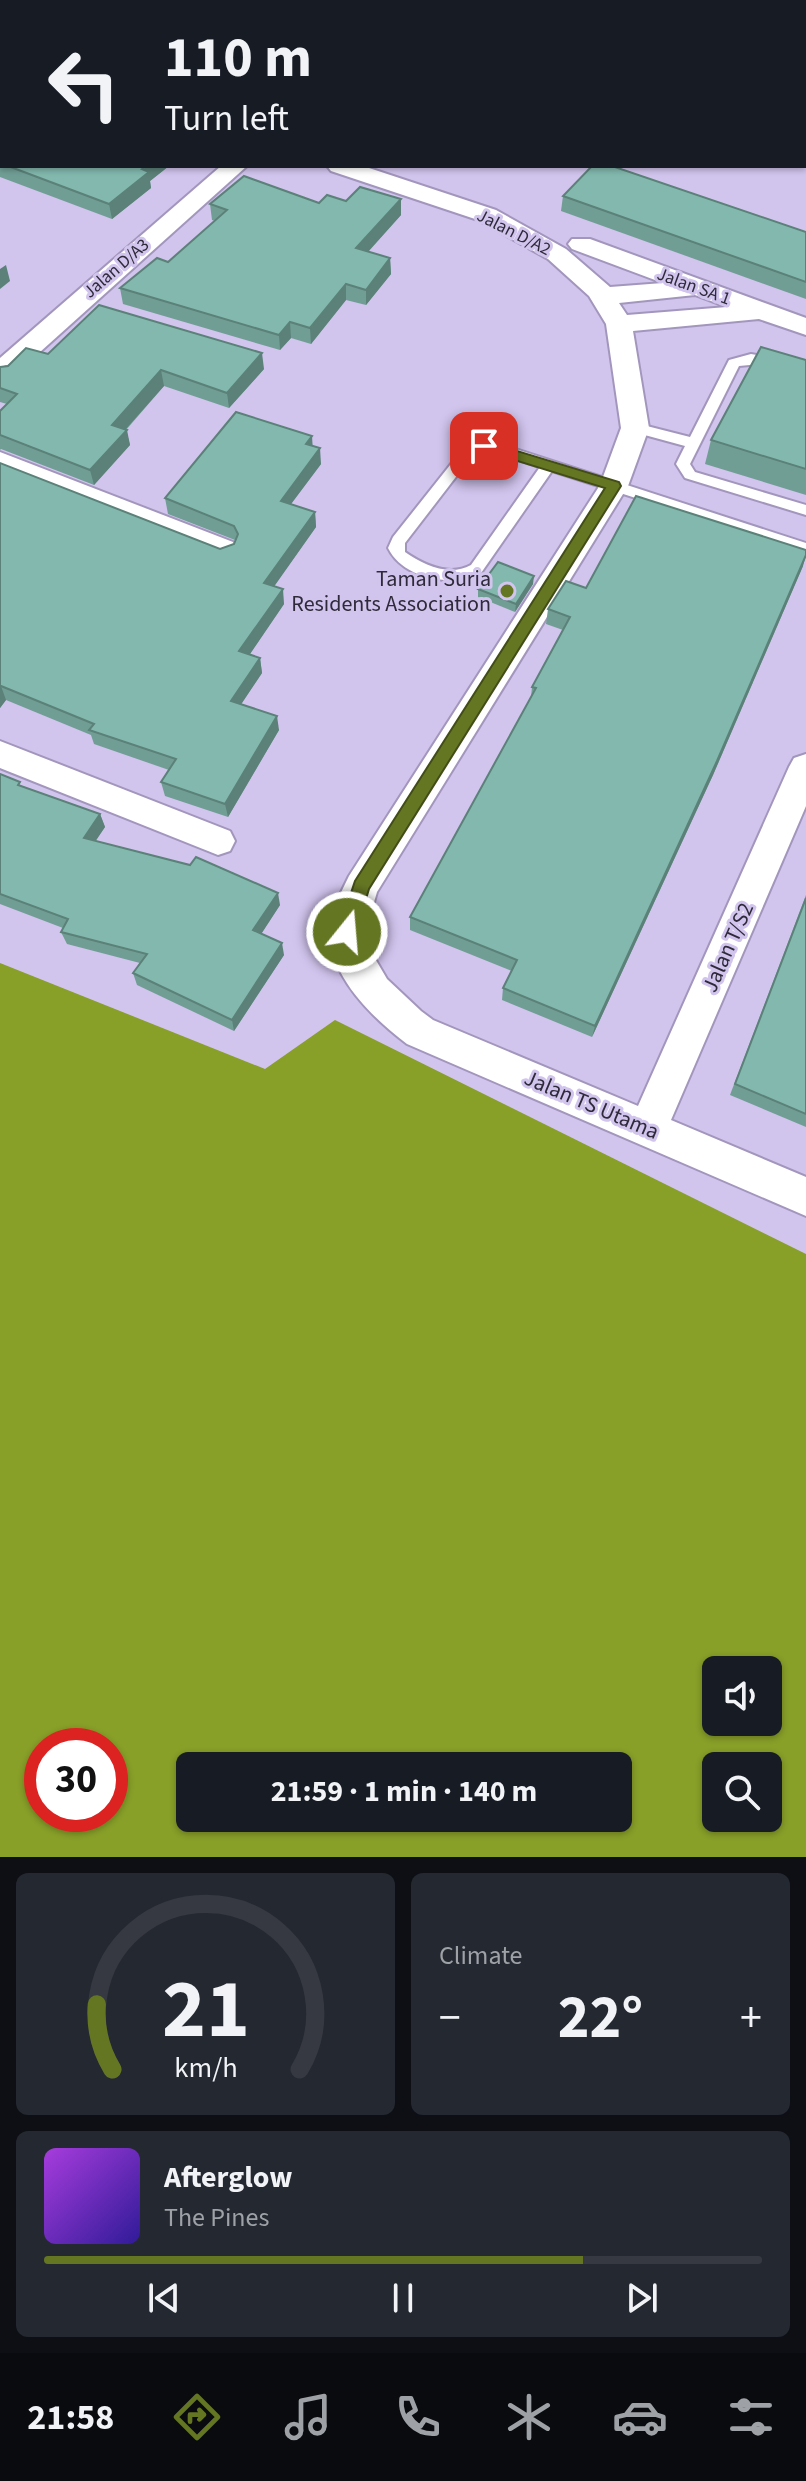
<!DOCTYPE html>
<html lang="en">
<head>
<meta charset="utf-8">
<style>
	:root { --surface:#171b24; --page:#242831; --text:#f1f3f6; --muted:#9ea1a6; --line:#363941; --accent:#657623 }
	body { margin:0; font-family:"Source Sans 3",sans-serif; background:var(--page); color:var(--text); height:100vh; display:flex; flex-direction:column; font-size:30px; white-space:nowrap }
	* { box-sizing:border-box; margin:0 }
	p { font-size:26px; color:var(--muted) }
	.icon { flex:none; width:44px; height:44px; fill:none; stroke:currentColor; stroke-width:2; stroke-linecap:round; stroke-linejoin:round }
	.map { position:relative; height:1857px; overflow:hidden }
	.drawer { display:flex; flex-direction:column; gap:16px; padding:16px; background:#0d0f14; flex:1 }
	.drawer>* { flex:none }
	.guide { position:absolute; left:0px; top:0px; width:806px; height:168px; box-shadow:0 2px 6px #0004; background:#171b24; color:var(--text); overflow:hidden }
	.tools { position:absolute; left:702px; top:1656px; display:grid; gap:16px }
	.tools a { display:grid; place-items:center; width:80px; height:80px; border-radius:12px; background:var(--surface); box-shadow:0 2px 6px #0004; font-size:40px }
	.speed { position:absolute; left:24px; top:1728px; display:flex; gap:16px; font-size:40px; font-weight:700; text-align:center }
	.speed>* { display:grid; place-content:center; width:104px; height:104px; border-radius:50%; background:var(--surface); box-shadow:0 2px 6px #0004; line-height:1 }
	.speed .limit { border:12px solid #d22; background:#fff; color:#111 }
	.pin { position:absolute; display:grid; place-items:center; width:68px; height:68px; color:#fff; margin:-34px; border-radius:16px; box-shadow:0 4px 12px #0006 }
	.me { position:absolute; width:88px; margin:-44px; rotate:17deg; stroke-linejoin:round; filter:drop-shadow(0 0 6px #0008) }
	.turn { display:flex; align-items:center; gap:28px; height:168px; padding:0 32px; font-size:36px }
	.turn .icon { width:104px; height:104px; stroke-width:2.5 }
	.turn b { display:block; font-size:56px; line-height:68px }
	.big { font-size:60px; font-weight:700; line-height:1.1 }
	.drawer .tile { flex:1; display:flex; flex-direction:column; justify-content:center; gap:12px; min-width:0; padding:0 28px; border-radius:12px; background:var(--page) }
	.drawer .dial { align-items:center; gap:0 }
	.dial svg { height:208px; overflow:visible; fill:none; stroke:var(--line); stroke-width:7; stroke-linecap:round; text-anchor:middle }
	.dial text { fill:var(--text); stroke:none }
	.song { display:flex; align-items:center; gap:24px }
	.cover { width:96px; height:96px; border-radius:12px; background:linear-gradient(135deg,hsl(280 70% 55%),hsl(250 70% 35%)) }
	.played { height:8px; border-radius:4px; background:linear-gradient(90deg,var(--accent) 75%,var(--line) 75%) }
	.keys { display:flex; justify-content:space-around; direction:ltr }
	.heat { display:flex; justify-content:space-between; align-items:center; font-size:44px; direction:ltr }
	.drawer .tiles { flex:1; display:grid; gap:16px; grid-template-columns:1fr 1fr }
	.tile:last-child { grid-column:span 2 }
	.trip { position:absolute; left:176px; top:1752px; width:456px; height:80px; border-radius:12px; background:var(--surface); box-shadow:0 2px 6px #0004; font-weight:700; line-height:80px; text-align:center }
	.dock { display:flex; height:128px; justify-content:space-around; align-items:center; background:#090b0e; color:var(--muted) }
	.dock .icon { width:56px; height:56px }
	.dock .selected { color:var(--accent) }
	.dock b { font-size:36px; color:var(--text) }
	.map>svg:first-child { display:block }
	.forest { fill:#889f28; fill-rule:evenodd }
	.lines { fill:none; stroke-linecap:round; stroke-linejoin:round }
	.service-casing { stroke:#a396bd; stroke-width:4 }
	.minor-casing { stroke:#a396bd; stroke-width:4 }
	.service { fill:#fff; fill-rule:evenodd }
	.minor { fill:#fff; fill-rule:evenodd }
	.wall { fill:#709e95 }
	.shaded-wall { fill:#5b8179 }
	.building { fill:#82b8ad; stroke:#5b8179; stroke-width:2 }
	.route { fill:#657623; stroke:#424d17; stroke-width:2 }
	.poi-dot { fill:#657623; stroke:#d1c4ed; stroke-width:3 }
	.labels { text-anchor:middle; stroke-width:6; stroke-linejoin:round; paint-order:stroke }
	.far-street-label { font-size:18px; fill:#2f2a3a; stroke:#d1c4ed }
	.poi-label { font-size:22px; fill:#2f2a3a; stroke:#d1c4ed; text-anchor:end }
	.street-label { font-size:22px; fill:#2f2a3a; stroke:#d1c4ed }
</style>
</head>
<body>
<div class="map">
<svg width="806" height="1857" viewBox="0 0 806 1857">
	<rect width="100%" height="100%" fill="#d1c4ed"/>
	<path class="forest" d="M0,963L265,1069L335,1020L806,1254V1857H0ZM716,1670H768V1722H716ZM42,1746H110V1814H42ZM190,1766H618V1818H190ZM716,1766H768V1818H716Z"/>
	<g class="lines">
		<defs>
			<g id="service">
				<path d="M751,354L774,358L806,370V379L760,364L739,366L690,464L695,472L806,505V515L685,478L676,464L685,446L630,431L628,428L635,423L690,437L729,360Z"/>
				<path d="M494,442L806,543V553L552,471L481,573C453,588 403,579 388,548L393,537L462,450L474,443ZM493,452L540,467L471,565C449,577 424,565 405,552V543L472,456L477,453Z"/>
			</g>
			<g id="minor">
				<path d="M61,0H83L59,2Z"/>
				<path d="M2,48V63L0,64V49Z"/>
				<path d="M221,166H247L10,379L0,382V358Z"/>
				<path d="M327,166H363L496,210L566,249L610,287L663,283L572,249L568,244L572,239H590L806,318V335L759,319L633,331L649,428L628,486L377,892L366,929L370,950L387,979L421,1011L433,1020L638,1106L789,767L794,758L806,754V806L671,1120L806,1177V1216L407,1044C373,1018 328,976 330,929C331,912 341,892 349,876L600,485L621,428L606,324L589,296L548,259L478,220L331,171ZM695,295L727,307L627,315L619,303Z"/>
				<path d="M0,452L233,542L237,550L233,558L222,561L211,558L0,473Z"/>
				<path d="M0,741L230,831L235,841L230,851L218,855L0,768Z"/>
			</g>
		</defs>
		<use href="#service" class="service-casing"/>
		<use href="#minor" class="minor-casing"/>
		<use href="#service" class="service"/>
		<use href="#minor" class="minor"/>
	</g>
	<g class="wall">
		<path d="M2,80V166H169L150,181L151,188L112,219L0,177V81Z"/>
		<path d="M563,196L806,232V299L561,211Z"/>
		<path d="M401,199V215L368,252L390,258L391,274L366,305L346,300L311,344L291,338L280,350L123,304L120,288L168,262L215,221L212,220L210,204L319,203L346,201Z"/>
		<path d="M48,354L264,369L229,408L164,386L126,430L130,445L94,485L1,449L0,450V411L7,404L0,402V367Z"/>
		<path d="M806,360V495L705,464L711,440Z"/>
		<path d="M312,446L321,464L291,504L315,512L316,527L274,586L284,604L249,655L260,658L262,673L241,704L279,730L228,817L165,796L161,782L169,770L94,744L91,735L6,700L0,708V463L220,549L234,544L235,540L168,514L165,498Z"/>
		<path d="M803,566L713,775L592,1037L502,1000L503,988L512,971L410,930V917L531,697L532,687L563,630L546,624L548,609L586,588Z"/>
		<path d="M533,584L515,612L478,597V589Z"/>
		<path d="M0,774L22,786L100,814L105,827L95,841L280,905L261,934L284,955L234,1031L137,985L133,973L140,963L67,944L61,932L63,928L0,904Z"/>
		<path d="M806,895V1127L730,1095Z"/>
	</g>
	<g class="shaded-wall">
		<path d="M147,166H169L150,181L151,188L112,219L109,204Z"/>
		<path d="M401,199V215L357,264L356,248Z"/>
		<path d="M390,258L391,274L366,305V290Z"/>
		<path d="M6,265L10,281L0,289V269Z"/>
		<path d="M346,284V300L311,344L310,328Z"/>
		<path d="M290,322L291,338L280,350L279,335Z"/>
		<path d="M262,353L264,369L229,408L227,393Z"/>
		<path d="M161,370L164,386L116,440L112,425Z"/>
		<path d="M127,430L130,445L94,485L90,470Z"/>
		<path d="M312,436L313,452L306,444Z"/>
		<path d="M320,448L321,464L282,516L281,501Z"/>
		<path d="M315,512L316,527L266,598L264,583Z"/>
		<path d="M806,555L803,566L713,775L592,1037L595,1026Z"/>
		<path d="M534,576L533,584L515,612L516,604Z"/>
		<path d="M283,589L284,604L242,666L239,651Z"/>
		<path d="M260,658L262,673L234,715L231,701Z"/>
		<path d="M1,686L6,700L0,708V687Z"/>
		<path d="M277,716L279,730L228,817L225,804Z"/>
		<path d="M100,814L105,827L89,851L84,838Z"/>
		<path d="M278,893L280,905L256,942L253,930Z"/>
		<path d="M282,943L284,955L234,1031L232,1020Z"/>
	</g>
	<g class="building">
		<path d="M2,80V164L0,163V81Z"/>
		<path d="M8,166H147L142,169L149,172L109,204Z"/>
		<path d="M592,166H612L806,232V282L563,196Z"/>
		<path d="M244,176L319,203L327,195L346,201L360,187L401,199L356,248L390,258L366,290L346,284L310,328L290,322L279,335L120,288L157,258L168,262L227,210L210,204Z"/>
		<path d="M99,305L262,353L227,393L161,370L112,425L127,430L90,470L0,435V411L17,394L0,388V367L8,366L26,348L48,354Z"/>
		<path d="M761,347L806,360V469L711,440Z"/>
		<path d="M236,412L312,436L306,444L320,448L281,501L315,512L264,583L283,589L239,651L260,658L231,701L277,716L225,804L161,782L176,759L89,730L94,724L1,686L0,687V463L220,549L234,544L238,534L234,526L165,498Z"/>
		<path d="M636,496L806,550V555L717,761L595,1026L503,988L517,960L410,917L536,688L532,687L570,617L548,609L566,581L586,588Z"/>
		<path d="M498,562L534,576L516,604L478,589Z"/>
		<path d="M0,774L20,782L18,785L100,814L84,838L190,865L196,857L278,893L253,930L282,943L232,1020L133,973L147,954L61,932L68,919L0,894Z"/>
		<path d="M806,898V1114L735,1084Z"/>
	</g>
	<path class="route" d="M484,441L619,482L621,486L369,889L356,932L353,938H341L338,932L355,881L605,488L479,449L476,446Z"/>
	<circle class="poi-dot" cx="507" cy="591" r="8"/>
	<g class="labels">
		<g class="far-street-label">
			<text transform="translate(514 232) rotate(27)" y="6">Jalan D/A2</text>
			<text transform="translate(116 268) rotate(-41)" y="6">Jalan D/A3</text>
			<text transform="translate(694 286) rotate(20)" y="6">Jalan SA 1</text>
		</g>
		<g class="poi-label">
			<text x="491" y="586">Taman Suria<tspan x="491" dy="25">Residents Association</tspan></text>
		</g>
		<g class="street-label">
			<text transform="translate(727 947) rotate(-66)" y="8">Jalan T/S2</text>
			<text transform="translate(592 1104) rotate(23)" y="8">Jalan TS Utama</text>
		</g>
	</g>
</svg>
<div class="tools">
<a><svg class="icon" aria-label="sound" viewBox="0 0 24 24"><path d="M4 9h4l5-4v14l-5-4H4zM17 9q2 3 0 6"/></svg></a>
<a><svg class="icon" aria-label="search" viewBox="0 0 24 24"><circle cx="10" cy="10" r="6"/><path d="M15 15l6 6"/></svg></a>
</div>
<div class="speed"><div class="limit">30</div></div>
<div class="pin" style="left:484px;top:446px;background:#d93025"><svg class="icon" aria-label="arrive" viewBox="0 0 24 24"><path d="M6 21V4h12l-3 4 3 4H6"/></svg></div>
<svg class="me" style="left:347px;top:932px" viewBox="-20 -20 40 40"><circle r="17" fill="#657623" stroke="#fff" stroke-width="3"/><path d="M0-11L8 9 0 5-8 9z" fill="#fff"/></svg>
<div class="trip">21:59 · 1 min · 140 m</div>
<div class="guide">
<div class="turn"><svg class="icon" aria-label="left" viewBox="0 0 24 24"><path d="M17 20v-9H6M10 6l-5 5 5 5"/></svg><div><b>110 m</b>Turn left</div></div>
</div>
</div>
<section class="drawer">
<div class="tiles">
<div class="tile dial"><svg viewBox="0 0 100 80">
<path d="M14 69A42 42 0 1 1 86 69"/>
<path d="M14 69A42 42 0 0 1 8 44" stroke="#657623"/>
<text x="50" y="56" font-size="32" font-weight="700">21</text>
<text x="50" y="72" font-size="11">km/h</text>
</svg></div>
<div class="tile"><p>Climate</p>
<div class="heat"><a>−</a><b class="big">22°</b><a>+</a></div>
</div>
<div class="tile">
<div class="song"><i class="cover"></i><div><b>Afterglow</b><p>The Pines</p></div></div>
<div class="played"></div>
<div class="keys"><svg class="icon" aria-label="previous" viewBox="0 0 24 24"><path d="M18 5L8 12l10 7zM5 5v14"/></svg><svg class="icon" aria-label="pause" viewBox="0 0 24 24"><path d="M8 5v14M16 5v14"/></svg><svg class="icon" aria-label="next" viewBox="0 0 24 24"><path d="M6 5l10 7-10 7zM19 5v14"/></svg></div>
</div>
</div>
</section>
<nav class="dock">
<b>21:58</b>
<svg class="icon selected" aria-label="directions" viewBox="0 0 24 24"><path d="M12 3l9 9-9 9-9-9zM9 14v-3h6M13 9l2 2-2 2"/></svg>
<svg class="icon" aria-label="music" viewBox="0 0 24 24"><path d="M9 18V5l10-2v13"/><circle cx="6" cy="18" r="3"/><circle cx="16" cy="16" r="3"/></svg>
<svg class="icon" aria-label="phone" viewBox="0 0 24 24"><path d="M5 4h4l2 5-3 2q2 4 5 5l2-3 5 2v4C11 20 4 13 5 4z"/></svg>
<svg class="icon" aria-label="climate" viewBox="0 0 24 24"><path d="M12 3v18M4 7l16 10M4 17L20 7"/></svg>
<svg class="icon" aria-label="car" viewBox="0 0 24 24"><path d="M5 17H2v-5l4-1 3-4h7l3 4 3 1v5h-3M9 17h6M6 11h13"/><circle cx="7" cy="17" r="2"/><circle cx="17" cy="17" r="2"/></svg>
<svg class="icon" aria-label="filters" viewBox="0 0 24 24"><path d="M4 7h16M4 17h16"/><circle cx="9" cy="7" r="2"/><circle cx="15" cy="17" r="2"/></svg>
</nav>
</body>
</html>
